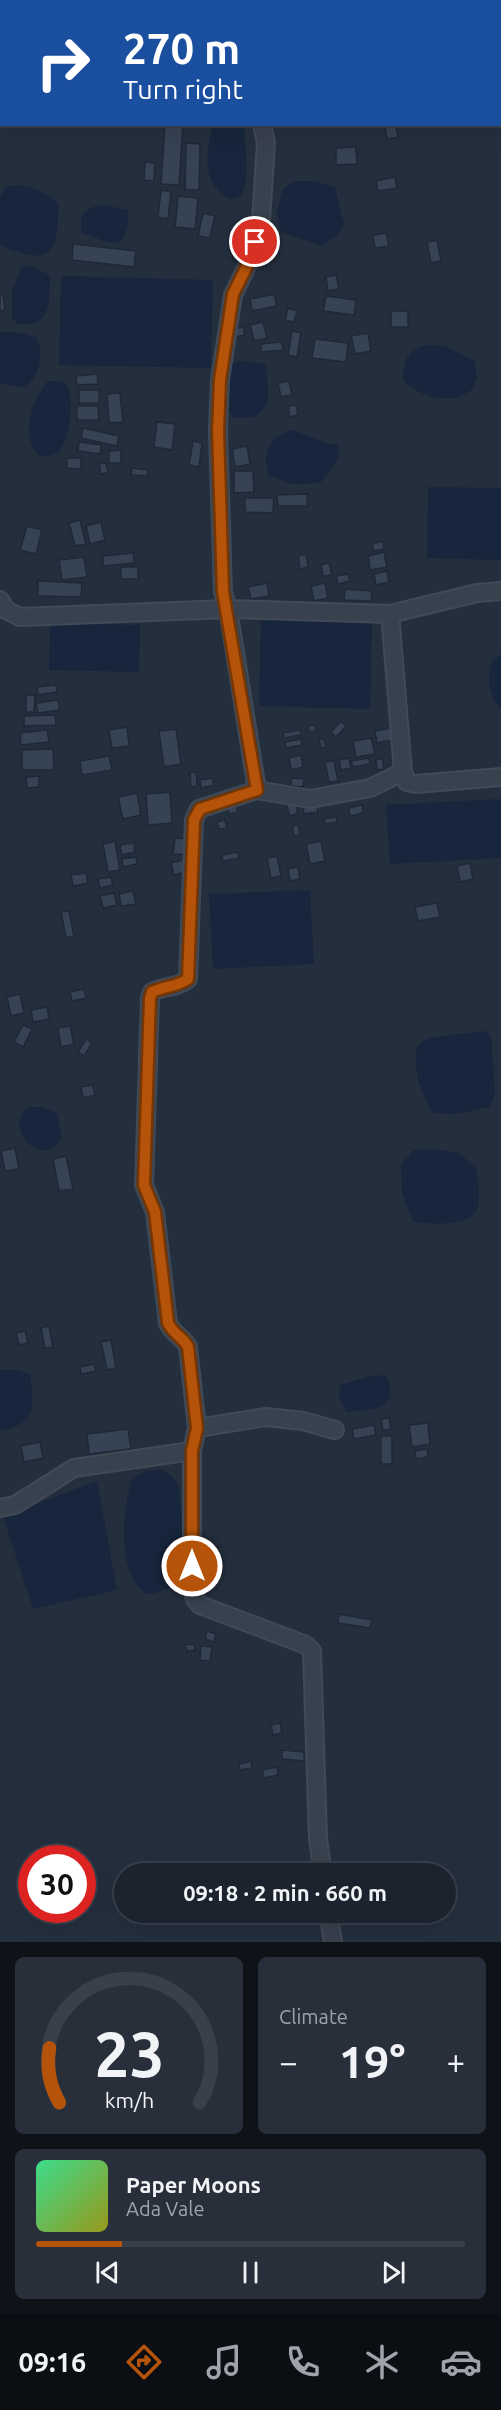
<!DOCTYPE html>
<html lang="en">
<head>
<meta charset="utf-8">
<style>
	:root { --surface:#1b232e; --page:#282f3a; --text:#f1f3f6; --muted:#a0a4aa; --line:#39404a; --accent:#b45309 }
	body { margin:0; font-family:Ubuntu,sans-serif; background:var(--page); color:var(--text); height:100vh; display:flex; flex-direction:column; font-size:22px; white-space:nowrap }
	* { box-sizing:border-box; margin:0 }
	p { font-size:20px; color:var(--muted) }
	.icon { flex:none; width:33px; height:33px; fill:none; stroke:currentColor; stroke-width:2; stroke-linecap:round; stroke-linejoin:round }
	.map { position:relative; height:1942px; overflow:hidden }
	.details { display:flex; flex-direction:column; gap:15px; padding:15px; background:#0f1319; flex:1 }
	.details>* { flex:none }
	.hud { position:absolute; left:0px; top:0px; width:501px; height:126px; box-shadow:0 6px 24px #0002,0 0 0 2px var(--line); background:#1a4fa0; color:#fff; overflow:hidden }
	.speed { position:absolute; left:18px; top:1845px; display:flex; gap:12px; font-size:30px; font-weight:700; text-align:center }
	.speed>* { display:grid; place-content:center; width:78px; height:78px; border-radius:50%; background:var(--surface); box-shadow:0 6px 24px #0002,0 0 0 2px var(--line); line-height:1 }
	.speed .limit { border:9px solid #d22; background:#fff; color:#111 }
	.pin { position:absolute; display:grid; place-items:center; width:51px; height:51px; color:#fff; margin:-26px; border:3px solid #fff; border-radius:50%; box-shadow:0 2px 6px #0007 }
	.me { position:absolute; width:66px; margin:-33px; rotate:0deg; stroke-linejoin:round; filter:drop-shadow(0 0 4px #0008) }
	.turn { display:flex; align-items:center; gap:21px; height:126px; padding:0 24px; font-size:27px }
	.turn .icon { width:78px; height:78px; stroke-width:2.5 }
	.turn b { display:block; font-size:42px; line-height:51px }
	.big { font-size:45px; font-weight:600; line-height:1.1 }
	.details .card { flex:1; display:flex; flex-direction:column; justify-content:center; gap:9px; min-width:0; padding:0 21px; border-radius:9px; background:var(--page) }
	.details .dial { align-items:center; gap:0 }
	.dial svg { height:156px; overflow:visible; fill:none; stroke:var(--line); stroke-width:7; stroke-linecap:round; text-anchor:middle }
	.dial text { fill:var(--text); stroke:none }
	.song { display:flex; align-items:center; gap:18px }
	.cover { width:72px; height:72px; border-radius:9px; background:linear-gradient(135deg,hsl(150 70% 55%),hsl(60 70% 35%)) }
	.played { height:6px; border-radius:3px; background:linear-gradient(90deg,var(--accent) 20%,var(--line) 20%) }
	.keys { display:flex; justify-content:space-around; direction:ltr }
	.heat { display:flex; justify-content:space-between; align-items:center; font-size:33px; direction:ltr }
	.details .tiles { flex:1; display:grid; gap:15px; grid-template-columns:1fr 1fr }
	.card:last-child { grid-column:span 2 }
	.trip { position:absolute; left:114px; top:1863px; width:342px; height:60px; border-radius:30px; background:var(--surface); box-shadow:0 6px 24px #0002,0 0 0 2px var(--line); font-weight:600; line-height:60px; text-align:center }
	.menu { display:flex; height:96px; justify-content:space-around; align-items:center; background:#0b0e12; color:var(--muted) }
	.menu .icon { width:42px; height:42px }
	.menu .current { color:var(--accent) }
	.menu b { font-size:27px; color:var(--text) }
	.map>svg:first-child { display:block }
	.water { fill:#17263c }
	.building { fill:#364354; stroke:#1f2835; stroke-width:1.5 }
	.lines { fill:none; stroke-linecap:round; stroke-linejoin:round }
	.minor-casing { stroke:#414a57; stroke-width:20 }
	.trunk-casing { stroke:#434c59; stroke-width:30 }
	.minor { stroke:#38414e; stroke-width:16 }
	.trunk { stroke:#656462; stroke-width:27 }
	.route-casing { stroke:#753606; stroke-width:15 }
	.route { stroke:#b45309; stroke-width:10 }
</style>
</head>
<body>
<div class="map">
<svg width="501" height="1942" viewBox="0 0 501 1942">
	<rect width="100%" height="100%" fill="#242f3e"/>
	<g class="water">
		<path d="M409,0H501V21L500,2Z"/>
		<path d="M212,125L244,126C245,140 251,187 240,196C237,198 234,198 231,199C200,184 207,154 212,125Z"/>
		<path d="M294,181H313L335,187L344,224L338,235L322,246L281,232L277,212L283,189Z"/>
		<path d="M19,185C35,187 46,193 58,203C58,231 60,265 22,253C14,250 7,250 0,244V197L5,187Z"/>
		<path d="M103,205L128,210C129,222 128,232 120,242L110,243L82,233C77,215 86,207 103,205Z"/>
		<path d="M31,266L50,275C49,301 53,327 18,324L12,318V292L21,268Z"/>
		<path d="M61,276L213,280L211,368L59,365Z"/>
		<path d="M0,332L24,333L37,338C44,355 40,377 24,388L0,383Z"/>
		<path d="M424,345L445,346L475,361L477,378L472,390C468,392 463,396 459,397C440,402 416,394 403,380C404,360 405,354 424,345Z"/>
		<path d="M239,361L265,364C268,384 274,405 255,417L234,418C220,403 226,385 227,367Z"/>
		<path d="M48,381C55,381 62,380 66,385C75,396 70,440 60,450C58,453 52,455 48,457L37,454C21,431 32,401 48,381Z"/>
		<path d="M293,430L330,444L339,445L338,460L320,483L293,484L269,476C261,454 269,435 293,430Z"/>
		<path d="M428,487L501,488V560L427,558Z"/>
		<path d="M261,615L372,617L370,709L259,706Z"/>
		<path d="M50,623L140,625L139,672L49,670Z"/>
		<path d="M501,655V708C489,699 485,675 493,661C495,659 498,657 501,655Z"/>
		<path d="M501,799V858L390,864L386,805Z"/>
		<path d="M310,890L314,964L213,969L209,894Z"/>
		<path d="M485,1031L491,1037L494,1077L495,1094L490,1107L457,1114L433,1113C420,1091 413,1072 417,1046L428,1038Z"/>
		<path d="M29,1107H41L57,1113L62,1137C44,1173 0,1126 29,1107Z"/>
		<path d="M436,1149L459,1153L476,1168C477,1179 481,1195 478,1206C473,1228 430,1224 413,1222L402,1193L401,1164L414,1150Z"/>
		<path d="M0,1370H18L30,1374C34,1407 38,1423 0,1431Z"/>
		<path d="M385,1375C389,1379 389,1382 390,1388C394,1412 363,1410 346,1412L339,1396L340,1385L367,1377Z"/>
		<path d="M161,1470L172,1476L178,1485L181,1509L183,1559L181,1573L174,1586L156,1593L146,1594C115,1572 123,1510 132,1478L146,1471Z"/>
		<path d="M97,1481L117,1590L33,1609L3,1516Z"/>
	</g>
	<g class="building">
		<path d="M165,124H183L179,185L161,184Z"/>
		<path d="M396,126L398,137L387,139L385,128Z"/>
		<path d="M186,143L200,144L199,190H185Z"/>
		<path d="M356,147L357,164L336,165V148Z"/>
		<path d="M145,162L155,163L154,181L144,180Z"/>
		<path d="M395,177L397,188L378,191L376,181Z"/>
		<path d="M161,190L171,192L168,219L158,217Z"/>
		<path d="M178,196L198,198L195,229L175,227Z"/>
		<path d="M203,213L215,216L210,238L198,236Z"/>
		<path d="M386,233L389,246L375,248L373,235Z"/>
		<path d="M437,240L441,261L431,263L427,242Z"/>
		<path d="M73,244L136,251L134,267L72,260Z"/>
		<path d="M336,275L339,289L328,291L326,277Z"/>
		<path d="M274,294L277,306L252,311L250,299Z"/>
		<path d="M0,295H3L5,310L0,311Z"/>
		<path d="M326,296L356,300L354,315L323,311Z"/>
		<path d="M288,308L297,311L294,322L285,320Z"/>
		<rect x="391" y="311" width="17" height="16"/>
		<path d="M263,322L267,338L254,341L250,325Z"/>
		<path d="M243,327L245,335L232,338L230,330Z"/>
		<path d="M292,331L301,333L297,357L288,355Z"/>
		<path d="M368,333L371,351L355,354L351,336Z"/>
		<path d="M315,339L348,343L346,362L312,358Z"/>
		<path d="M282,342L283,350L261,352V344Z"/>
		<path d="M97,374L98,384L77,385L76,376Z"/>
		<path d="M289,381L292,395L281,397L278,383Z"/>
		<rect x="79" y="390" width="20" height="13"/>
		<path d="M120,393L123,422L109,423L107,394Z"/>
		<path d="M296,405L298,415L290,417L288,406Z"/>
		<path d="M77,406H98L99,420H77Z"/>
		<path d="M157,422L175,424L172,450L154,447Z"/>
		<path d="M83,428L119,436L117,446L81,438Z"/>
		<path d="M193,441L202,443L199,467L189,465Z"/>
		<path d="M79,442L101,445L100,454L78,451Z"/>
		<path d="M247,446L250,464L235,467L232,449Z"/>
		<path d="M121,450V463H109V451Z"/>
		<path d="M67,458H81V469L67,468Z"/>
		<path d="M106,463L108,473L101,474L99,464Z"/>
		<path d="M132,468L148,470L147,476L131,475Z"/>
		<path d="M234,471H253L254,492L234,493Z"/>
		<path d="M307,494V506H278L277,495Z"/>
		<path d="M245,498H274L273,513L245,512Z"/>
		<path d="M80,520L86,544L75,546L69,523Z"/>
		<path d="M101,522L105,540L90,544L86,526Z"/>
		<path d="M27,526L42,530L36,554L20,550Z"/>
		<path d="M383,541L384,549L374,551L372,544Z"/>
		<path d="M384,552L387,567L370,570L368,556Z"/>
		<path d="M133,553L134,563L103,566V556Z"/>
		<path d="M306,554L308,567L300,569L298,556Z"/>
		<path d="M84,557L87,577L62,580L59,560Z"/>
		<path d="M329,563L332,575L323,576L321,565Z"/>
		<rect x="121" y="567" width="17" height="12"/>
		<path d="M387,571L389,582L376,585L374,574Z"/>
		<path d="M348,574L350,581L338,584L336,576Z"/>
		<path d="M38,581L82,583L81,597L38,596Z"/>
		<path d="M267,583L269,596L251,599L248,587Z"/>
		<path d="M325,583L328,598L314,601L311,586Z"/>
		<path d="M345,589L372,591L371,601L344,600Z"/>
		<path d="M56,685L57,692L38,695L37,687Z"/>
		<path d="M26,695H35L34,712H26Z"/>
		<path d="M58,700L60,710L38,713L36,703Z"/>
		<path d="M55,715L56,725L24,726V716Z"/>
		<path d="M341,721L346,726L336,737L331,732Z"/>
		<path d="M315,725L316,731L309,732L308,726Z"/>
		<path d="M127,727L129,746L112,748L109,730Z"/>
		<path d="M396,727L398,739L377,743L375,731Z"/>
		<path d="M176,729L181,764L164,767L159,731Z"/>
		<path d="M47,730L49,742L21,745L20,733Z"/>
		<path d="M300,730L301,735L284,738L283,733Z"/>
		<path d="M371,738L375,754L356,757L353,741Z"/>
		<path d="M301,739L302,745L286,748L285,742Z"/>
		<path d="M319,739H324L326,747L321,748Z"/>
		<path d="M53,749L54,770H22V750Z"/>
		<path d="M301,755L303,767L291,770L289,758Z"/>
		<path d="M109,756L112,770L82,775L80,761Z"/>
		<path d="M349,758L351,768L341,770L339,760Z"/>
		<path d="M369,758L370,764L353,767L351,761Z"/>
		<path d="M382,758L384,769L377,770L376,760Z"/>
		<path d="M334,761L338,781L329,782L325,762Z"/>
		<path d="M196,772L197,786L191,787L190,773Z"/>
		<path d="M39,776V787L27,788L26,777Z"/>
		<path d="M212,778L214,785L201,788L200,780Z"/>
		<path d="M292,778L304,779L303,787L291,786Z"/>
		<path d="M170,792L172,823L148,825L146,794Z"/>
		<path d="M137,793L141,815L123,819L118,797Z"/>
		<path d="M294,801L298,813L290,816L286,804Z"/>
		<path d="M236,805L238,812L229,814L227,807Z"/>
		<path d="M317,805L318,812L304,814L303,808Z"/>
		<path d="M362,805L363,813L350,816L349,808Z"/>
		<path d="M336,817L337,822L325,824L324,819Z"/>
		<path d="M225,820L227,828L219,829L217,822Z"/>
		<path d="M298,825L300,835L294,836L292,826Z"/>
		<path d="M175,838L187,839L186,855L173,854Z"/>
		<path d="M115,841L120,870L108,872L103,844Z"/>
		<path d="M321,841L325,861L310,864L306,844Z"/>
		<path d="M134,843L135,852L122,855L120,845Z"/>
		<path d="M238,852L239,858L223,861L222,855Z"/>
		<path d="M277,856L281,876L271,878L267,858Z"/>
		<path d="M136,857L137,864L123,867L122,859Z"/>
		<path d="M183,860L185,872L174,875L171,863Z"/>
		<path d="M470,863L473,879L460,882L457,866Z"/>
		<path d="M298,867L300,879L290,881L288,869Z"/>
		<path d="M86,873L88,883L73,886L71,875Z"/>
		<path d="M111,877L113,885L100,888L98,879Z"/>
		<path d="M133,891L136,904L121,906L119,894Z"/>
		<path d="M114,893L117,905L103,908L100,896Z"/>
		<path d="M437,903L440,917L418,921L415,907Z"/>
		<path d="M69,911L74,936L66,938L61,912Z"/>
		<path d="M84,989L86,998L72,1001L70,992Z"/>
		<path d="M20,994L24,1013L11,1016L7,997Z"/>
		<path d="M47,1007L49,1019L33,1022L31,1010Z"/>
		<path d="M23,1025L32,1029L23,1047L14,1042Z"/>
		<path d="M70,1026L74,1044L61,1047L58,1028Z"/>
		<path d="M86,1039L92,1043L84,1056L78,1052Z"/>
		<path d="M93,1085L95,1095L83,1098L81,1087Z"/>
		<path d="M15,1148L19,1169L5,1171L1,1151Z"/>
		<path d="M66,1156L73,1189L59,1191L53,1159Z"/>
		<path d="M49,1326L53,1347L45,1348L41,1328Z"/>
		<path d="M25,1331L28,1343L19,1345L16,1333Z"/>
		<path d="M111,1340L116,1368L107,1370L101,1342Z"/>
		<path d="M94,1364L96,1371L81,1374L80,1367Z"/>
		<path d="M389,1418L391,1429L383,1430L381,1419Z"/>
		<path d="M428,1423L430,1444L412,1447L409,1425Z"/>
		<path d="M374,1425L376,1435L354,1439L352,1429Z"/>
		<path d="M128,1429L131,1449L89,1454L87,1434Z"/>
		<rect x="381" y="1436" width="11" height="28"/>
		<path d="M40,1442L43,1458L24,1462L21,1446Z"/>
		<path d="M427,1449L428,1457L416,1459L415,1451Z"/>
		<path d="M339,1614L372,1620L370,1628L338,1623Z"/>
		<path d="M207,1631L216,1634L214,1642L205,1639Z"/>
		<path d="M194,1644L195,1650L187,1651L185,1645Z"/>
		<path d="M201,1646L212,1647L210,1661L200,1660Z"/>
		<path d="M280,1723L282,1733L273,1735L271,1725Z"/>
		<path d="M282,1750L304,1752V1761L282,1759Z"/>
		<path d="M251,1761L252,1768L240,1770L239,1764Z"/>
		<path d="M277,1767L278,1775L264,1778L262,1770Z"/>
	</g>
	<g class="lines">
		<defs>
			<g id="minor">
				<path d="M239,0L240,2"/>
				<path d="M262,124L266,143L261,221L249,262L233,295L220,380L218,431L223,592L228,609L390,614L403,772L407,782L416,784L501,777"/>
				<path d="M0,600L6,610L20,617L228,609L257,790L199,809L194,820L188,979C177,988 164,986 152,992L150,998L144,1185L155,1212L168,1323C173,1334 183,1337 188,1347L197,1428"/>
				<path d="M390,614L477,593L501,591"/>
				<path d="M257,790L310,799L370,788L403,772"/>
				<path d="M192,1451V1589L195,1599L200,1605L306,1645L312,1651L318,1839L323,1874"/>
				<path d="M0,1508L15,1505L74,1468L192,1451L197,1428L266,1417L303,1421L335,1430"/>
				<path d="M328,1912L333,1942"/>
			</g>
			<g id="trunk">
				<path d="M134,2L138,0"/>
				<path d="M0,58L2,57"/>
			</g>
		</defs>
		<use href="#minor" class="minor-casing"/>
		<use href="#trunk" class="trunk-casing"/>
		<use href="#minor" class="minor"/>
		<use href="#trunk" class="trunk"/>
	</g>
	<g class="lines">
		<defs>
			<path id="route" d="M192,1566V1451L197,1428L188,1347C183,1337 173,1334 168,1323L155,1212L144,1185L150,998L152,992C164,986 177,987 188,979L194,820L200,809L257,790L223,592L218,431L220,380L233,294L249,262L255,242"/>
		</defs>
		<use href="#route" class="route-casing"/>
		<use href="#route" class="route"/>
	</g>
</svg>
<div class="speed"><div class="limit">30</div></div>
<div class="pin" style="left:255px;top:242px;background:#d93025"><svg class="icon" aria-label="arrive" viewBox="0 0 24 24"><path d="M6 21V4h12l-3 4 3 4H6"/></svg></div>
<svg class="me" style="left:192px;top:1566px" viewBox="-20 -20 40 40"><circle r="17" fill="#b45309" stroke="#fff" stroke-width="3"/><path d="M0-11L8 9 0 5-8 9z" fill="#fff"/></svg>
<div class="trip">09:18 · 2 min · 660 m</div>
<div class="hud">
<div class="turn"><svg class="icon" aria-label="right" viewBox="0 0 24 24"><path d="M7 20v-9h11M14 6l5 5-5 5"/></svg><div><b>270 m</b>Turn right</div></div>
</div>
</div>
<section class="details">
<div class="tiles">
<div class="card dial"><svg viewBox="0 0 100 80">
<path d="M14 69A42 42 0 1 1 86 69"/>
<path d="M14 69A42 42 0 0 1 9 41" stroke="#b45309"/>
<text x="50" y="56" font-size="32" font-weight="700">23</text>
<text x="50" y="72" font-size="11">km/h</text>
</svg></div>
<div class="card"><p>Climate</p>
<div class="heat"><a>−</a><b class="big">19°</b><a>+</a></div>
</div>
<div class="card">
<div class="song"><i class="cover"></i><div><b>Paper Moons</b><p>Ada Vale</p></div></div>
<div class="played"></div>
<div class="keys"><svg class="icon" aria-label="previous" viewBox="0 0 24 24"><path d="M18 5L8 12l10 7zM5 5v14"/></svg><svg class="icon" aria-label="pause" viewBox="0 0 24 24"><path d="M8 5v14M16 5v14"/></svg><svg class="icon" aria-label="next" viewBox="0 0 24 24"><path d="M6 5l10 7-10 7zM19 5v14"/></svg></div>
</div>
</div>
</section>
<nav class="menu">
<b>09:16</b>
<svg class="icon current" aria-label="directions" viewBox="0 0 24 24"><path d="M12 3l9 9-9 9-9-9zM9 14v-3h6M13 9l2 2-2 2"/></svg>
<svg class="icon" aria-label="music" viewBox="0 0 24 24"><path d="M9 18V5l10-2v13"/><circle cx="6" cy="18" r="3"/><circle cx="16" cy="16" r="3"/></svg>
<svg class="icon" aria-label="phone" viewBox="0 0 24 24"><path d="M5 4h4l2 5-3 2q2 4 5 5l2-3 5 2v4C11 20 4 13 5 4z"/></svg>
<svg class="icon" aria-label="climate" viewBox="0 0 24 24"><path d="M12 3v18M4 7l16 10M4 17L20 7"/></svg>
<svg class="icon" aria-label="car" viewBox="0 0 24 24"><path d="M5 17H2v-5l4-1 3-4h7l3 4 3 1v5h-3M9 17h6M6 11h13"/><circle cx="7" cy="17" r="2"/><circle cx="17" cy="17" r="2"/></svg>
</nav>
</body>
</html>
